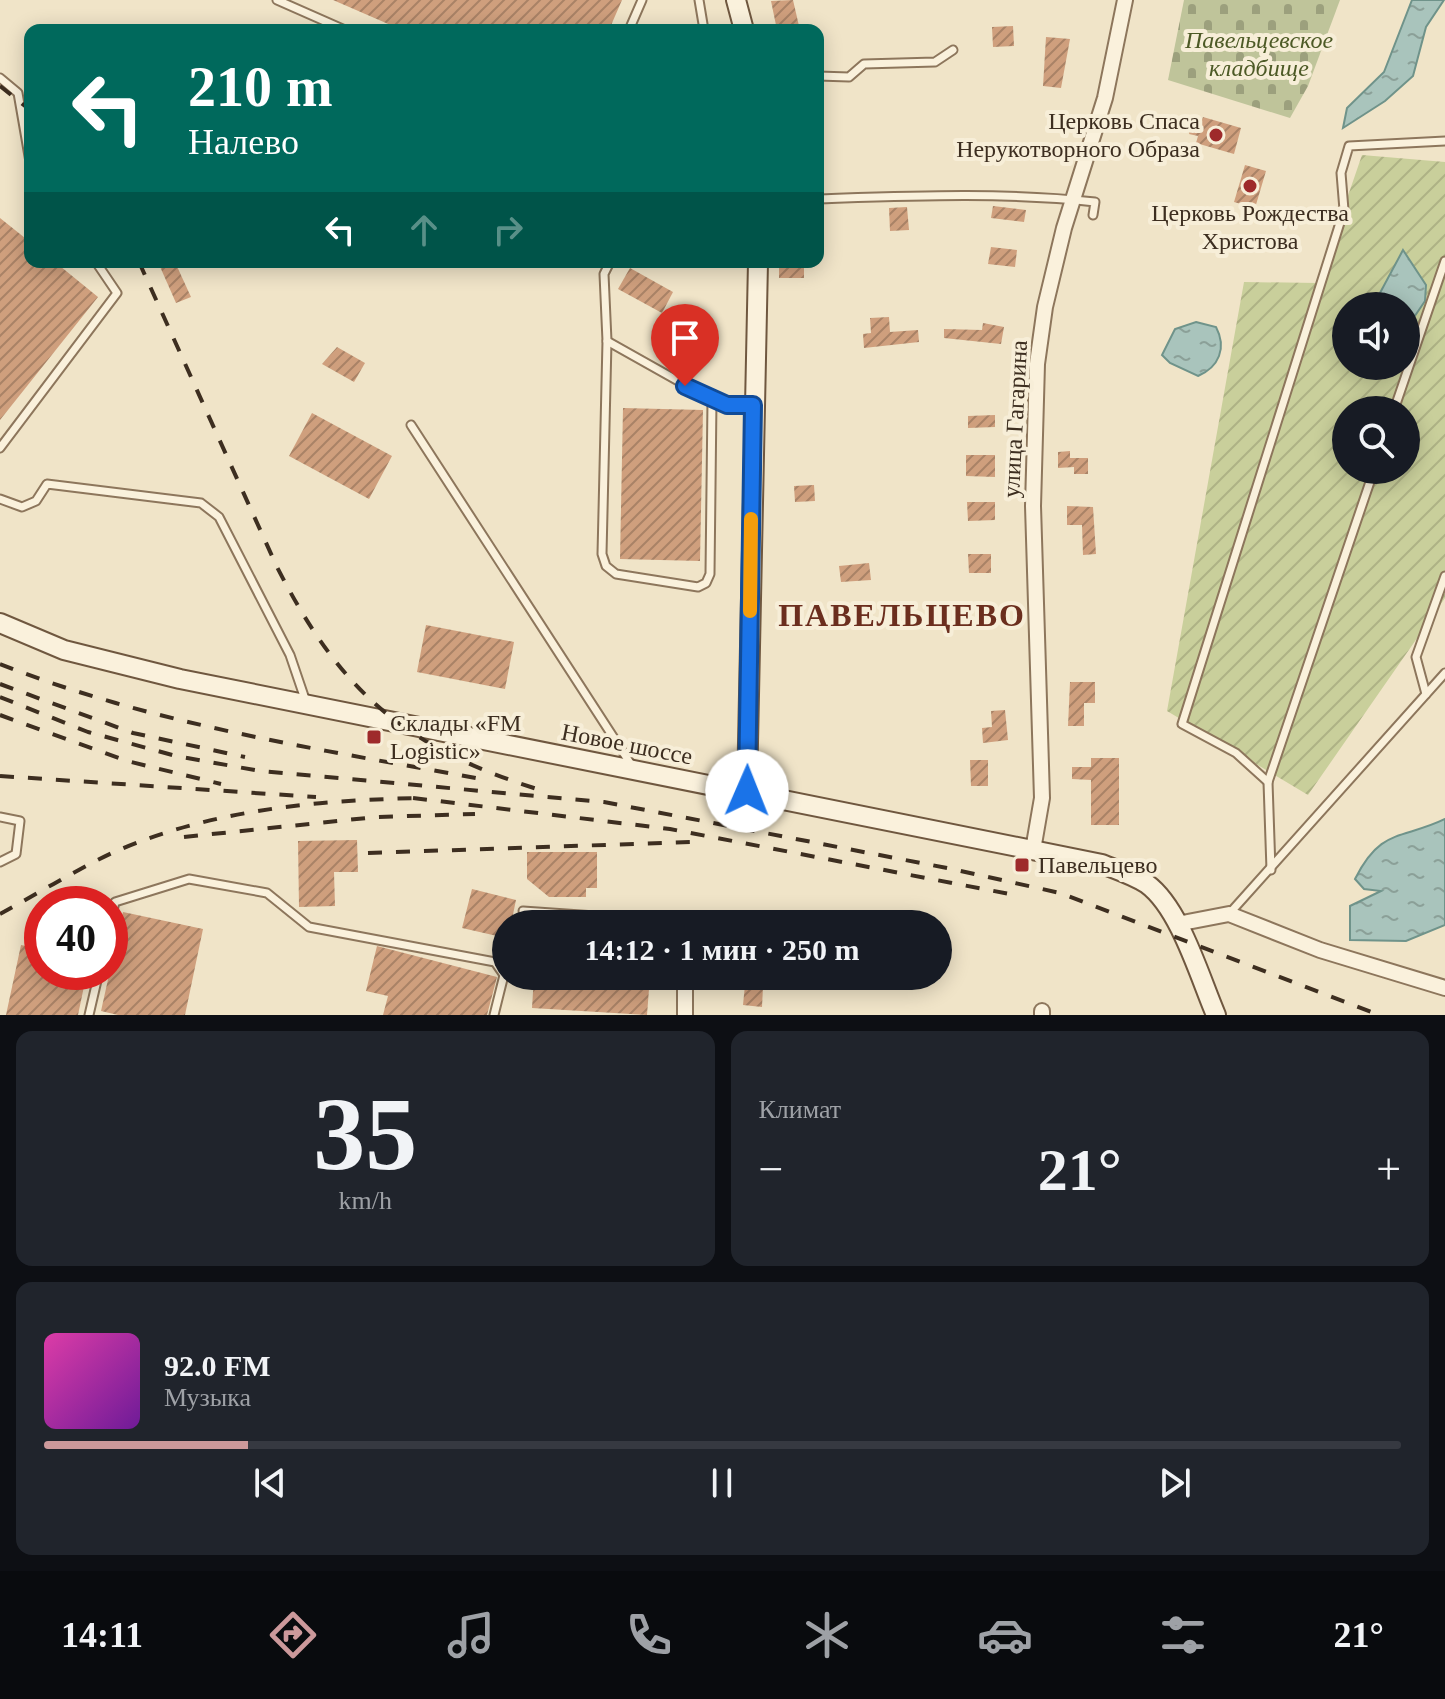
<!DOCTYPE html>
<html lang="ru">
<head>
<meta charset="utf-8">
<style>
	:root { --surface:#171b24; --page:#20242c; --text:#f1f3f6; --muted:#9ea1a6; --line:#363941; --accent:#cc999b }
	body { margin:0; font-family:Georgia,serif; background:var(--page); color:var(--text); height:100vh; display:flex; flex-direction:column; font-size:30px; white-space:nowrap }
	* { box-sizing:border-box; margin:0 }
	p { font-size:26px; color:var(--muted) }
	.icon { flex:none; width:44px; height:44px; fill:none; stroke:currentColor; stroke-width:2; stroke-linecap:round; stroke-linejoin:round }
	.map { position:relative; height:1015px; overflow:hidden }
	.drawer { display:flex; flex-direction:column; gap:16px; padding:16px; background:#0d0f14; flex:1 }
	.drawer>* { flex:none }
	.top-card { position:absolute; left:24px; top:24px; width:800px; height:244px; border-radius:16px; box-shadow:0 4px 20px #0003; background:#00695c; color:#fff; overflow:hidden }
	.tools { position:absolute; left:1332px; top:292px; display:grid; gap:16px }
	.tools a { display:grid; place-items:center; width:88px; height:88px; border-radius:50%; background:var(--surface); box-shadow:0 4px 20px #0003; font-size:40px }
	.speed { position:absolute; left:24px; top:886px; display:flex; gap:16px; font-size:40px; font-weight:700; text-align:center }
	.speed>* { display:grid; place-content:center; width:104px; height:104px; border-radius:50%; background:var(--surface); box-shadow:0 4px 20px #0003; line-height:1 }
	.speed .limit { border:12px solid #d22; background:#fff; color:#111 }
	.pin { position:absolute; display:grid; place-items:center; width:68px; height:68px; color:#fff; margin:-82px -34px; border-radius:50% 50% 50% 0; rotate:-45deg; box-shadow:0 0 8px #0007 }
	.pin .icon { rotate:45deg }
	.me { position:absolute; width:88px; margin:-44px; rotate:1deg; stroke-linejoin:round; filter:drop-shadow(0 0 6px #0008) }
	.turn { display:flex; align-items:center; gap:28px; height:168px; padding:0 32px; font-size:36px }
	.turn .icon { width:104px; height:104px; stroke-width:2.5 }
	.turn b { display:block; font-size:56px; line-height:68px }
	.lanes { display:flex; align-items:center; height:76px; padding:0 32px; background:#0003; justify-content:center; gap:40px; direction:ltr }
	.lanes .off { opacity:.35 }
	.big { font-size:60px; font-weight:600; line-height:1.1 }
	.drawer .card { flex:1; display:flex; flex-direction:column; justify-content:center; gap:12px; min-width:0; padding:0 28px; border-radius:16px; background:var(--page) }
	.drawer .dial { align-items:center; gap:0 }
	.dial b { font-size:104px; line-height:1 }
	.song { display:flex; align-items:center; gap:24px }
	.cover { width:96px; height:96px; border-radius:12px; background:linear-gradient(135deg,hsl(320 70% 55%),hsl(280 70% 35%)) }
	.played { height:8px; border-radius:4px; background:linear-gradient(90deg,var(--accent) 15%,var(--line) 15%) }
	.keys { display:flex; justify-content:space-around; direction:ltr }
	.heat { display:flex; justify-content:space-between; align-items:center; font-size:44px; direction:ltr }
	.drawer .tiles { flex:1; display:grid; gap:16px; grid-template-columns:1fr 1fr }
	.card:last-child { grid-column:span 2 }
	.trip { position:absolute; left:492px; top:910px; width:460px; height:80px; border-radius:40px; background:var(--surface); box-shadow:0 4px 20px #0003; font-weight:600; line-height:80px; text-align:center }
	.tab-bar { display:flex; height:128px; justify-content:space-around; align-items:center; background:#090b0e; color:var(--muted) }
	.tab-bar .icon { width:56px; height:56px }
	.tab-bar .on { color:var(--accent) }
	.tab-bar b { font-size:36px; color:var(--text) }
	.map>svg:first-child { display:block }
	.cemetery { fill:url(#cemetery-stones) }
	.garden { fill:url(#garden-furrows); fill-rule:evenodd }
	.water { fill:url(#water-ripples); stroke:#6f938a; stroke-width:2 }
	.building { fill:url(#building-hatch) }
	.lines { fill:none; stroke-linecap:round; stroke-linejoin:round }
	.lane-casing { stroke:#8d765c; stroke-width:11 }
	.street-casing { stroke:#8d765c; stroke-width:18 }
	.secondary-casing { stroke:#6f573f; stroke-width:22 }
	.lane { stroke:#faf1dc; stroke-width:7 }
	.street { stroke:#faf1dc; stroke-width:14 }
	.secondary { stroke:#faf1dc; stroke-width:18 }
	.rail { stroke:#3d2e20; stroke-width:4; stroke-dasharray:14 14; stroke-linecap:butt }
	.route-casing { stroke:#114b97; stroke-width:20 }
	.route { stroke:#1a73e8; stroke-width:14 }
	.slow { stroke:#f59e0b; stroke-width:14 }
	.poi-dot { fill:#9e2a2b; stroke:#f7eed8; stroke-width:3 }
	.labels { text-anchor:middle; stroke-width:8; stroke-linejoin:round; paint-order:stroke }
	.park-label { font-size:24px; font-style:italic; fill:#4d5a26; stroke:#f7eed8 }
	.poi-label { font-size:24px; fill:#3d2e20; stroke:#f7eed8; text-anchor:start }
	.street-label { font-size:24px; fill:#3d2e20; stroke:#f7eed8 }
	.district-label { font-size:32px; font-weight:bold; letter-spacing:2px; fill:#6b2e1e; stroke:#f7eed8 }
</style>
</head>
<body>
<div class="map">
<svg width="1445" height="1015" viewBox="0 0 1445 1015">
	<defs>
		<pattern id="cemetery-stones" width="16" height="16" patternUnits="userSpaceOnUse" patternTransform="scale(2)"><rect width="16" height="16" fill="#bfc49a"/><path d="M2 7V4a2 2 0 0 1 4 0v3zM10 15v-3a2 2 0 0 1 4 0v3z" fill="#9ca07d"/></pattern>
		<pattern id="garden-furrows" width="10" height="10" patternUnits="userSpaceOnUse" patternTransform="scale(2)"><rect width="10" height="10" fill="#c9cf9b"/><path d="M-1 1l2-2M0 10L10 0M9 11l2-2" fill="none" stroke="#aeb285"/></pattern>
		<pattern id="water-ripples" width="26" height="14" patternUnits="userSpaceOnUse" patternTransform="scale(2)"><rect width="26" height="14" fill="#a9c4bc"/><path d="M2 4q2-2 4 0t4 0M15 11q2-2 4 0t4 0" fill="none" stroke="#8ba098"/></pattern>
		<pattern id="building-hatch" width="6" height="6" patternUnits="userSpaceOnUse" patternTransform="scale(2)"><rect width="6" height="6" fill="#cf9f7d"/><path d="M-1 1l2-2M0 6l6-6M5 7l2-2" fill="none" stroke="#a98266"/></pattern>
	</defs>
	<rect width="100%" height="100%" fill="#f0e4c8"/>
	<path class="cemetery" d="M1184,0H1340L1308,86L1290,118L1168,80Z"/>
	<path class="garden" d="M1362,155L1445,162V598L1308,795L1167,711L1244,282L1318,283ZM1346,306H1406V366H1346ZM1346,410H1406V470H1346Z"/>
	<g class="water">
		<path d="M1412,0H1444L1426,27L1413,76L1385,101L1343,128L1347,108L1384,72Z"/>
		<path d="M1403,250L1426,285L1425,301L1406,329V306H1373Z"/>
		<path d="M1196,322L1216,327C1227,348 1219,367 1198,376L1170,363L1162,355L1175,329Z"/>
		<path d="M1445,819V925L1406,941L1350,940V906L1381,891L1364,889L1355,879C1381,827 1402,840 1445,819Z"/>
	</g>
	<g class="building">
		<path d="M333,0H622L609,30H402Z"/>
		<path d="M793,0L799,26L777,30L771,1Z"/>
		<path d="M1013,26L1014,46L993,47L992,27Z"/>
		<path d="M1046,37L1070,39L1061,88L1043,86Z"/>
		<path d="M1203,117L1241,128L1234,154L1196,143L1198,136L1189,134L1193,121L1201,123Z"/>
		<path d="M1245,165L1266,171L1255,208L1234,202Z"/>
		<path d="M993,206L1026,210L1024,222L991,218Z"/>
		<path d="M907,207L909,230L890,231L889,208Z"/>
		<path d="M0,218L30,242V262H55L98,297L0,420Z"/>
		<path d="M991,247L1017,250L1015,267L988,264Z"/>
		<path d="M158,262H175L191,297L176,303Z"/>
		<rect x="779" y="262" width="25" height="16"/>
		<path d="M630,268L673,292L662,313L618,289Z"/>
		<path d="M889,317L890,332L918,330L919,342L864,348L863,334L871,333L870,318Z"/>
		<path d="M983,323L1004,327L1001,344L944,338V329L982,330Z"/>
		<path d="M337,347L365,363L354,382L322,364Z"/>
		<path d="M623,408L703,410L700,561L620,559Z"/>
		<path d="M312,413L392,456L369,499L289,456Z"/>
		<path d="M995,415V427L968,428V416Z"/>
		<path d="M1070,451V458H1088V474H1074V467L1058,468V452Z"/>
		<path d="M966,455H995V477L966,476Z"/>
		<path d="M814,485L815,501L795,502L794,486Z"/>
		<path d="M967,502H995V520L968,521Z"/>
		<path d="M1067,506L1093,507L1096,554L1083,555L1082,525H1067Z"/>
		<path d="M968,554H991V573H969Z"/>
		<path d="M869,563L871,580L841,582L839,566Z"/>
		<path d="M426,625L514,642L505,689L417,672Z"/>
		<path d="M1070,682H1095V703H1084V726H1068Z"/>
		<path d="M1005,710L1008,740L983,743L982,728L992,727L991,711Z"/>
		<path d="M1091,758H1119V825H1091V780L1072,779V767H1091Z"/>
		<path d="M970,760H988V786H971Z"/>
		<path d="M357,840L358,872H334L335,906L299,907L298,841Z"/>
		<path d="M527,852H597V888H586V897H549L527,879Z"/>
		<path d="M472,889L516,900L511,924H506V938L462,928Z"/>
		<path d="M123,912L203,929L185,1015H118L101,1011Z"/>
		<path d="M21,945L42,949V972H87L78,1015H6Z"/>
		<path d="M377,946L497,977L487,1015H383L388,996L366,991Z"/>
		<path d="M534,976H650L647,1015L532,1008Z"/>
		<path d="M745,985L763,987L762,1007L743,1005Z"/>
	</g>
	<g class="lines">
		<defs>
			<g id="lane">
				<path d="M277,0L345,30"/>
				<path d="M699,0L704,30"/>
				<path d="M629,30L642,0"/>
				<path d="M818,76L849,77L864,64L935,62L953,50"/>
				<path d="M0,78L18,93L30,162"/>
				<path d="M818,199C911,196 1002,192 1095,202L1093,215"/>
				<path d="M610,262L604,274L607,341L602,554L606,566L616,574L698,587L706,583L710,574L712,400L727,405H753"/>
				<path d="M607,341L712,400"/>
				<path d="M1394,410L1445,261"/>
				<path d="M411,425L632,766"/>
				<path d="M0,448L117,293L96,262"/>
				<path d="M0,499L22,507L36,501L47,484L201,503L219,517L290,655L306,702"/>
				<path d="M1426,694L1416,657L1445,576"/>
				<path d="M1268,782L1236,753L1182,724L1344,210L1341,173L1349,146L1445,141"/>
				<path d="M0,817L20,821L16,854L0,862"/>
				<path d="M1271,870L1268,782L1374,470"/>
				<path d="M523,911L653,920L660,924"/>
				<path d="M1229,914L1445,673"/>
				<path d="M110,924L115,902L189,879L267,893L309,927L495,962L504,975L494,1015"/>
				<path d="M89,1015L99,972"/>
			</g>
			<g id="street">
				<path d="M1033,850L1042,798L1033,506L1037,364L1045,307L1064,228L1105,98L1125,0"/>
				<path d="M1177,924L1229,914L1320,950L1445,988"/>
				<path d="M685,1015V976"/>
				<path d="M1042,1015V1011"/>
			</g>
			<g id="secondary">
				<path d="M736,0L744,30"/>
				<path d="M0,623L64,650L180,679L1102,864C1117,870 1133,875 1147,884C1180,908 1200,978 1216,1015"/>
				<path d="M747,791L758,262"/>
			</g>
		</defs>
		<use href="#lane" class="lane-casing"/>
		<use href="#street" class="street-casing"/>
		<use href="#secondary" class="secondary-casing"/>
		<use href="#lane" class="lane"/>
		<use href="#street" class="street"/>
		<use href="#secondary" class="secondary"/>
		<g class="rail">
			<path d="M0,86L30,110"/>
			<path d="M139,262L277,567C340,691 404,747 537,789"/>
			<path d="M0,664C154,725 319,749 481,779"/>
			<path d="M0,684L133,733L245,757"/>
			<path d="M0,697L88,732L176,756L260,771L604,802L952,869L1060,893L1379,1015"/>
			<path d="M0,715L127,761L221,784"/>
			<path d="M0,776L316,797"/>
			<path d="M413,798L670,829L1020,896"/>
			<path d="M184,837L376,817L475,814"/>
			<path d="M368,853L691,842"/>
			<path d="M0,914C37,894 74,871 112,853C208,810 317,800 422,798"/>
		</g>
	</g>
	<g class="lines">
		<defs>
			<path id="route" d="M685,386L727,405H753L747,791"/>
		</defs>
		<use href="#route" class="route-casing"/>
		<use href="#route" class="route"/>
		<path class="slow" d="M750,611L751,519"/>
	</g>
	<g class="poi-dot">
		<circle cx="1216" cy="135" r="8"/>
		<circle cx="1250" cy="186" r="8"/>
		<rect x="366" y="729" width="16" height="16" rx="4"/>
		<rect x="1014" y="857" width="16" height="16" rx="4"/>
	</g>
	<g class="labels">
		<g class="park-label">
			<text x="1259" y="48">Павельцевское<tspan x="1259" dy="28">кладбище</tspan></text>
		</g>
		<g class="poi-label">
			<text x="1200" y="129" text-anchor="end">Церковь Спаса<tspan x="1200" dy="28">Нерукотворного Образа</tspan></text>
			<text x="1250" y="221" text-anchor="middle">Церковь Рождества<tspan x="1250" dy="28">Христова</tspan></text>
			<text x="390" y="731">Склады «FM<tspan x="390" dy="28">Logistic»</tspan></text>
			<text x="1038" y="873">Павельцево</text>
		</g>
		<g class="street-label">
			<text transform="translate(1015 419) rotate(-87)" y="8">улица Гагарина</text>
			<text transform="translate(627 744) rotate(11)" y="8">Новое шоссе</text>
		</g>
		<g class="district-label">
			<text x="902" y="626">ПАВЕЛЬЦЕВО</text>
		</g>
	</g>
</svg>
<div class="tools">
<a><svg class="icon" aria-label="sound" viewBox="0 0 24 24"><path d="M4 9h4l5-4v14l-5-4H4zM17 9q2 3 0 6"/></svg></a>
<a><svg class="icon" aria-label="search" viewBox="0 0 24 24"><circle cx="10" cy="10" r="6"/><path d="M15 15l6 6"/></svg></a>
</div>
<div class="speed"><div class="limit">40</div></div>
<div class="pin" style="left:685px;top:386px;background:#d93025"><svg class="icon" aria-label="arrive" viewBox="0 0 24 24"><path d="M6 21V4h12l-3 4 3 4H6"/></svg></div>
<svg class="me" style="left:747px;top:791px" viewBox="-20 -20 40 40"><circle r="19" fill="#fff"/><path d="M0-13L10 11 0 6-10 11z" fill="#1a73e8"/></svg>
<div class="trip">14:12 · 1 мин · 250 m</div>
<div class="top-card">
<div class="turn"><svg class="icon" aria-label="left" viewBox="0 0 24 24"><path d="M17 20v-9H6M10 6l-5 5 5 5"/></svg><div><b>210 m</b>Налево</div></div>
<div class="lanes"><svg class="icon" aria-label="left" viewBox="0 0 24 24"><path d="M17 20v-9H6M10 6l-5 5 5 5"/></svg><svg class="icon off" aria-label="ahead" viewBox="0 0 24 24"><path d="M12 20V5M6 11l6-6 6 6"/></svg><svg class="icon off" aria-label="right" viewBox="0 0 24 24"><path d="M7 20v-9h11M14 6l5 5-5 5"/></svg></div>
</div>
</div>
<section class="drawer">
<div class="tiles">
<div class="card dial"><b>35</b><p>km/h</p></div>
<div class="card"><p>Климат</p>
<div class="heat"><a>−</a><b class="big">21°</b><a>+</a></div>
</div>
<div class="card">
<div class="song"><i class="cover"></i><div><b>92.0 FM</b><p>Музыка</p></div></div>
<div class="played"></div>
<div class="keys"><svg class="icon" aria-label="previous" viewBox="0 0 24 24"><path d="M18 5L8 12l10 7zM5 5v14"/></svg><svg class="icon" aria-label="pause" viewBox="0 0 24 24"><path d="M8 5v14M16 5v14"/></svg><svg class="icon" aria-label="next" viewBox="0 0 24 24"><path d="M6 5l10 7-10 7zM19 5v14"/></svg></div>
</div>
</div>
</section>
<nav class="tab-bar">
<b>14:11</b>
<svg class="icon on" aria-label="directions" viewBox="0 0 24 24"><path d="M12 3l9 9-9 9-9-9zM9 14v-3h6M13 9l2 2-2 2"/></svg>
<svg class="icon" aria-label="music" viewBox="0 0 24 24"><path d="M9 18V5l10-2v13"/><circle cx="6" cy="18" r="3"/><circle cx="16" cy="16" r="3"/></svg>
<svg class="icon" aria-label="phone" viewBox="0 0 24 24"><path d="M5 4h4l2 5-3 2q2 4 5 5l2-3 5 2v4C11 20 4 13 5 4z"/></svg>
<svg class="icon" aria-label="climate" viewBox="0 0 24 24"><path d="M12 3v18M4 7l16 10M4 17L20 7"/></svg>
<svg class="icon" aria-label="car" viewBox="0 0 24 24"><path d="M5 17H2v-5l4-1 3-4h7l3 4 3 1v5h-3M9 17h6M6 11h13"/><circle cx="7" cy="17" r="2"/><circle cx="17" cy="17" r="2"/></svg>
<svg class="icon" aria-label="filters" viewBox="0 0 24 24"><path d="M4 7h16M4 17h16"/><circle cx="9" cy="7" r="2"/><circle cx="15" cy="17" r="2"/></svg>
<b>21°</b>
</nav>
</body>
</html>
